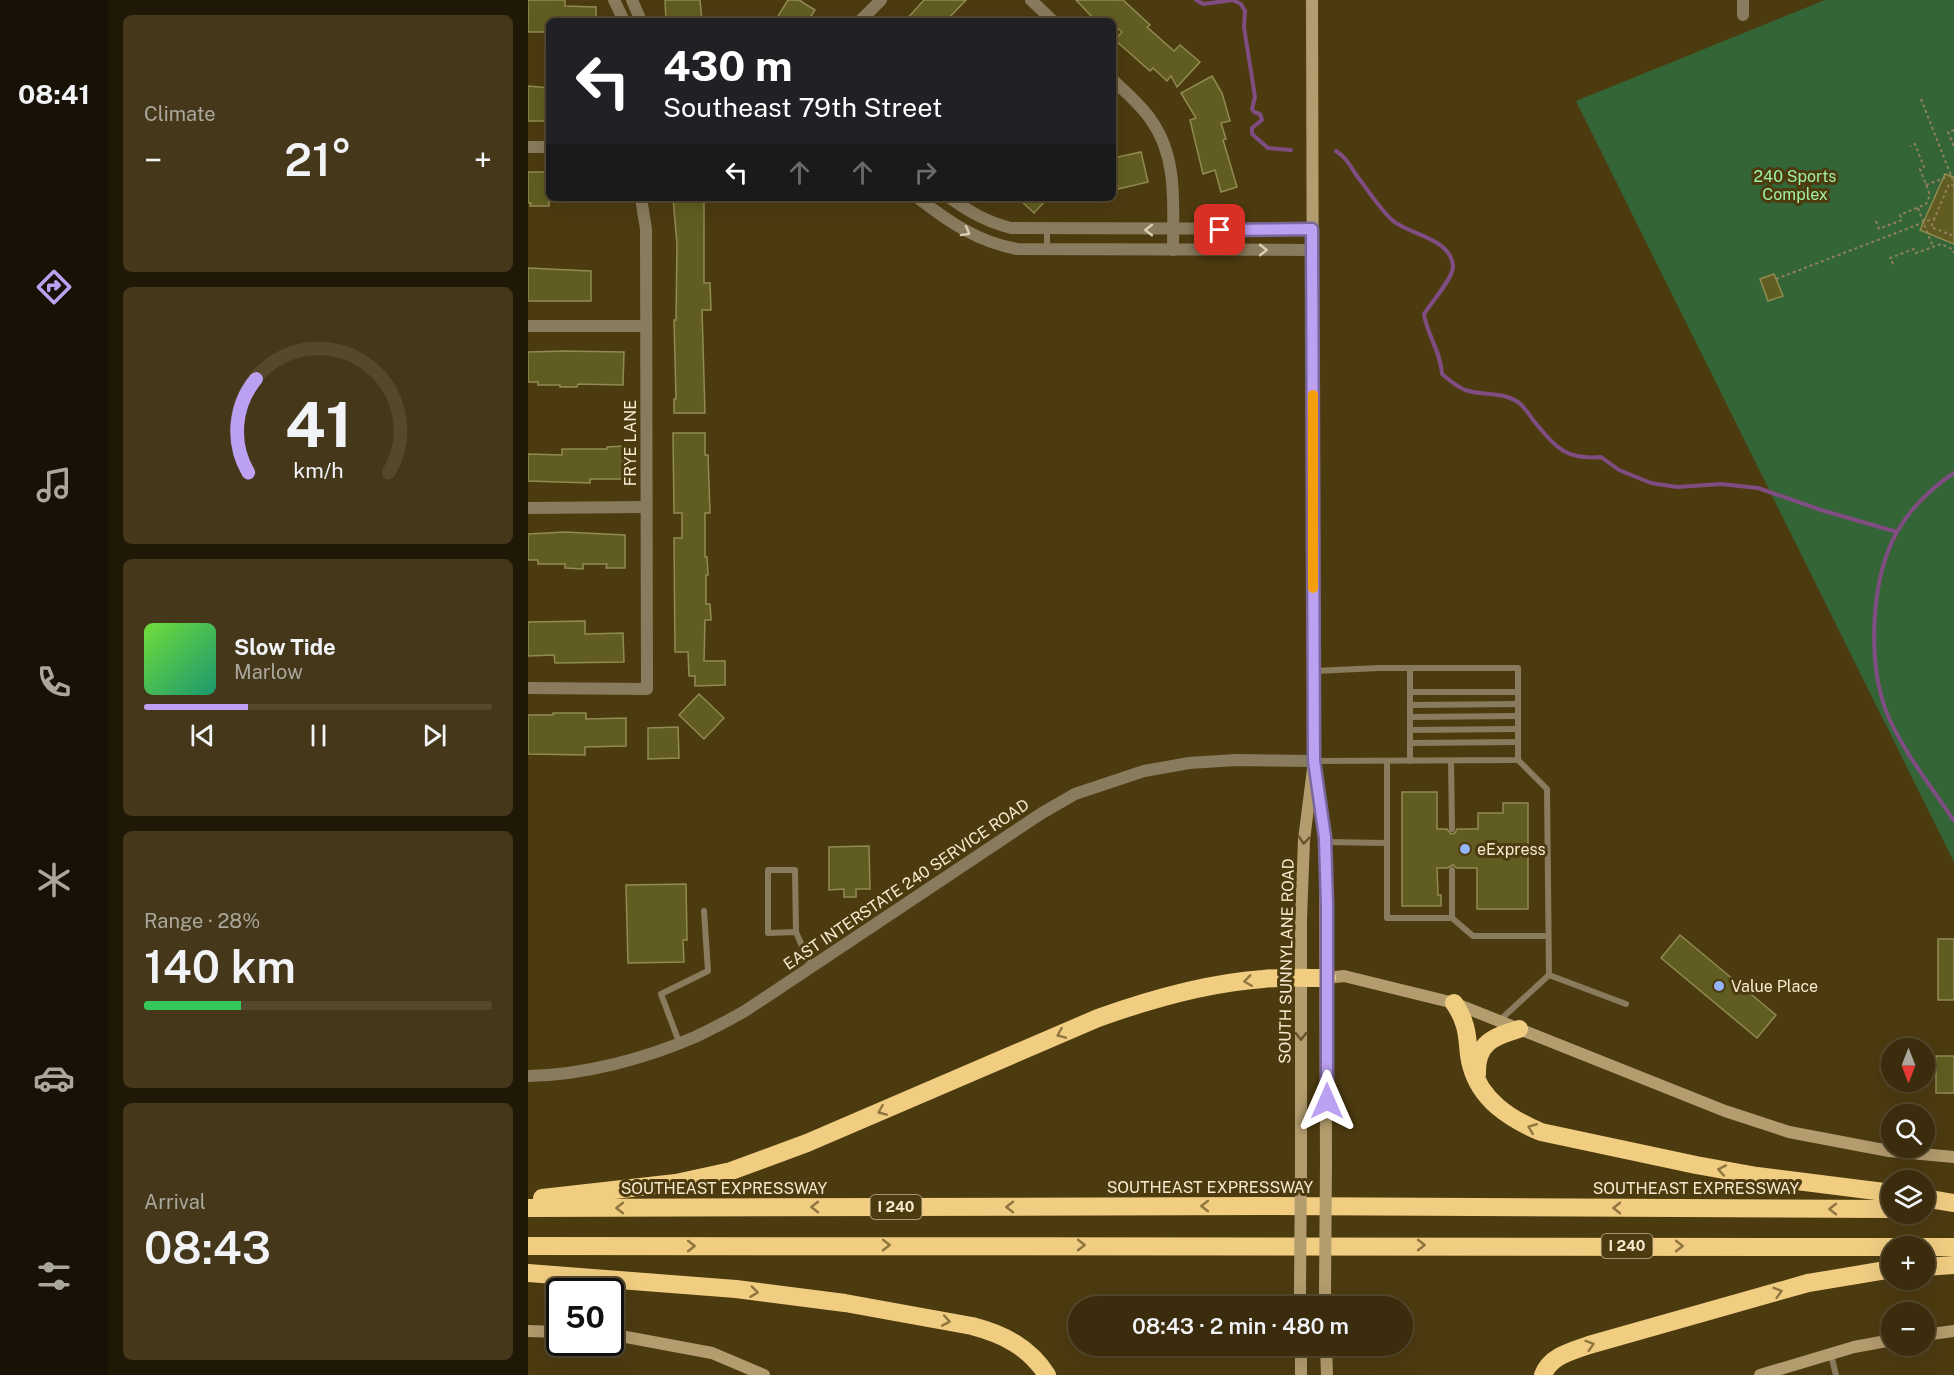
<!DOCTYPE html>
<html lang="en">
<head>
<meta charset="utf-8">
<style>
	:root { --surface:#3a2c0c; --page:#45381a; --text:#f1f3f6; --muted:#aba79d; --line:#54482d; --accent:#bca0f2 }
	body { margin:0; font-family:"Public Sans",sans-serif; background:var(--page); color:var(--text); height:100vh; display:flex; flex-direction:column; font-size:22px; white-space:nowrap }
	* { box-sizing:border-box; margin:0 }
	p { font-size:20px; color:var(--muted) }
	.icon { flex:none; width:33px; height:33px; fill:none; stroke:currentColor; stroke-width:2; stroke-linecap:round; stroke-linejoin:round }
	.map { position:relative; flex:1; overflow:hidden }
	.sheet { display:flex; flex-direction:column; gap:15px; padding:15px; background:#201807; width:420px }
	.sheet>* { flex:none }
	.hud { position:absolute; left:18px; top:18px; width:570px; height:183px; border-radius:9px; box-shadow:0 6px 24px #0002,0 0 0 2px var(--line); background:#202124; color:#fff; overflow:hidden }
	.needle { width:39px; rotate:180deg }
	.controls { position:absolute; left:1353px; top:1038px; display:grid; gap:12px }
	.controls a { display:grid; place-items:center; width:54px; height:54px; border-radius:50%; background:var(--surface); box-shadow:0 6px 24px #0002,0 0 0 2px var(--line); font-size:30px }
	.speed { position:absolute; left:18px; top:1278px; display:flex; gap:12px; font-size:30px; font-weight:700; text-align:center }
	.speed>* { display:grid; place-content:center; width:78px; height:78px; border-radius:50%; background:var(--surface); box-shadow:0 6px 24px #0002,0 0 0 2px var(--line); line-height:1 }
	.speed .limit { border:3px solid #111; border-radius:9px; background:#fff; color:#111 }
	.pin { position:absolute; display:grid; place-items:center; width:51px; height:51px; color:#fff; margin:-26px; border-radius:12px; box-shadow:0 3px 9px #0006 }
	.me { position:absolute; width:66px; margin:-33px; rotate:0deg; stroke-linejoin:round; filter:drop-shadow(0 0 4px #0008) }
	.turn { display:flex; align-items:center; gap:21px; height:126px; padding:0 18px; font-size:27px }
	.turn .icon { width:78px; height:78px; stroke-width:2.5 }
	.turn b { display:block; font-size:42px; line-height:51px }
	.lanes { display:flex; align-items:center; height:57px; padding:0 18px; background:#0003; justify-content:center; gap:30px; direction:ltr }
	.lanes .off { opacity:.35 }
	.big { font-size:45px; font-weight:600; line-height:1.1 }
	.sheet .tile { flex:1; display:flex; flex-direction:column; justify-content:center; gap:9px; min-width:0; padding:0 21px; border-radius:9px; background:var(--page) }
	.sheet .dial { align-items:center; gap:0 }
	.dial svg { height:156px; overflow:visible; fill:none; stroke:var(--line); stroke-width:7; stroke-linecap:round; text-anchor:middle }
	.dial text { fill:var(--text); stroke:none }
	.song { display:flex; align-items:center; gap:18px }
	.cover { width:72px; height:72px; border-radius:9px; background:linear-gradient(135deg,hsl(100 70% 55%),hsl(160 70% 35%)) }
	.played { height:6px; border-radius:3px; background:linear-gradient(90deg,var(--accent) 30%,var(--line) 30%) }
	.keys { display:flex; justify-content:space-around; direction:ltr }
	.heat { display:flex; justify-content:space-between; align-items:center; font-size:33px; direction:ltr }
	.charge { height:9px; border-radius:4px; background:linear-gradient(90deg,#34c759 28%,var(--line) 0) }
	.trip { position:absolute; left:540px; top:1296px; width:345px; height:60px; border-radius:30px; background:var(--surface); box-shadow:0 6px 24px #0002,0 0 0 2px var(--line); font-weight:600; line-height:60px; text-align:center }
	main { display:flex; flex:1; min-height:0 }
	.tab-bar { display:flex; flex-direction:column; width:108px; justify-content:space-around; align-items:center; background:#171205; color:var(--muted) }
	.tab-bar .icon { width:42px; height:42px }
	.tab-bar .on { color:var(--accent) }
	.tab-bar b { font-size:27px; color:var(--text) }
	.map>svg:first-child { display:block }
	.green { fill:#346536 }
	.lines { fill:none; stroke-linecap:round; stroke-linejoin:round }
	.stream { stroke:#804d83; stroke-width:4 }
	.building { fill:#615d22; stroke:#908b51; stroke-width:1.5 }
	.path { stroke:#90805b; stroke-width:2; stroke-dasharray:3 3; stroke-linecap:butt }
	.lane { stroke:#897b5d; stroke-width:6 }
	.street { stroke:#897b5d; stroke-width:12 }
	.secondary { stroke:#b39c6d; stroke-width:12 }
	.highway { stroke:#f1cd82; stroke-width:18 }
	.secondary-bridge { stroke:#b39c6d; stroke-width:12 }
	.oneway { stroke:#dcceb2 }
	.oneway2 { stroke:#665327 }
	.oneway3 { stroke:#8f753e }
	.route-casing { stroke:#7a689d; stroke-width:15 }
	.route { stroke:#bca0f2; stroke-width:10 }
	.slow { stroke:#f59e0b; stroke-width:10 }
	.poi-dot { fill:#95b6fd; stroke:#4d3b10; stroke-width:2 }
	.labels { text-anchor:middle; stroke-width:6; stroke-linejoin:round; paint-order:stroke }
	.shield { fill:#4d3b10; stroke:#c5b696; stroke-width:1.5 }
	.shield-label { font-size:15px; font-weight:bold; fill:#f8eacf }
	.park-label { font-size:16px; fill:#9fefa0; stroke:#4d3b10 }
	.street-label { font-size:16px; fill:#f8eacf; stroke:#4d3b10 }
	.poi-label { font-size:16px; fill:#f8eacf; stroke:#4d3b10; text-anchor:start }
</style>
</head>
<body>
<main>
<nav class="tab-bar">
<b>08:41</b>
<svg class="icon on" aria-label="directions" viewBox="0 0 24 24"><path d="M12 3l9 9-9 9-9-9zM9 14v-3h6M13 9l2 2-2 2"/></svg>
<svg class="icon" aria-label="music" viewBox="0 0 24 24"><path d="M9 18V5l10-2v13"/><circle cx="6" cy="18" r="3"/><circle cx="16" cy="16" r="3"/></svg>
<svg class="icon" aria-label="phone" viewBox="0 0 24 24"><path d="M5 4h4l2 5-3 2q2 4 5 5l2-3 5 2v4C11 20 4 13 5 4z"/></svg>
<svg class="icon" aria-label="climate" viewBox="0 0 24 24"><path d="M12 3v18M4 7l16 10M4 17L20 7"/></svg>
<svg class="icon" aria-label="car" viewBox="0 0 24 24"><path d="M5 17H2v-5l4-1 3-4h7l3 4 3 1v5h-3M9 17h6M6 11h13"/><circle cx="7" cy="17" r="2"/><circle cx="17" cy="17" r="2"/></svg>
<svg class="icon" aria-label="filters" viewBox="0 0 24 24"><path d="M4 7h16M4 17h16"/><circle cx="9" cy="7" r="2"/><circle cx="15" cy="17" r="2"/></svg>
</nav>
<section class="sheet">
<div class="tile"><p>Climate</p>
<div class="heat"><a>−</a><b class="big">21°</b><a>+</a></div>
</div>
<div class="tile dial"><svg viewBox="0 0 100 80">
<path d="M14 69A42 42 0 1 1 86 69"/>
<path d="M14 69A42 42 0 0 1 18 21" stroke="#bca0f2"/>
<text x="50" y="56" font-size="32" font-weight="700">41</text>
<text x="50" y="72" font-size="11">km/h</text>
</svg></div>
<div class="tile">
<div class="song"><i class="cover"></i><div><b>Slow Tide</b><p>Marlow</p></div></div>
<div class="played"></div>
<div class="keys"><svg class="icon" aria-label="previous" viewBox="0 0 24 24"><path d="M18 5L8 12l10 7zM5 5v14"/></svg><svg class="icon" aria-label="pause" viewBox="0 0 24 24"><path d="M8 5v14M16 5v14"/></svg><svg class="icon" aria-label="next" viewBox="0 0 24 24"><path d="M6 5l10 7-10 7zM19 5v14"/></svg></div>
</div>
<div class="tile"><p>Range · 28%</p><b class="big">140 km</b><div class="charge"></div></div>
<div class="tile"><p>Arrival</p><b class="big">08:43</b></div>
</section>
<div class="map">
<svg width="1426" height="1375" viewBox="0 0 1426 1375">
	<rect width="100%" height="100%" fill="#4d3b10"/>
	<path class="green" d="M1297,0H1426V862L1048,101Z"/>
	<g class="lines">
		<g class="stream">
			<path d="M668,0L675,4L705,0L713,4L717,11L716,27L727,97L724,109L726,112L732,114L734,120L724,128V134L740,148L763,150"/>
			<path d="M808,151C819,158 822,166 829,176C839,189 852,209 864,220C881,235 923,238 925,266C926,277 903,303 896,314C899,335 913,352 914,374C921,380 928,386 937,390C954,396 974,391 990,402C996,406 1001,414 1005,420C1028,447 1036,460 1073,457L1091,470L1123,483L1149,487L1193,484L1230,488L1293,510L1369,532"/>
			<path d="M1426,473C1404,487 1382,509 1369,532C1342,580 1339,665 1360,716C1377,754 1403,786 1426,821"/>
		</g>
	</g>
	<g class="building">
		<path d="M0,0H37V6L68,7V21H21V32H0Z"/>
		<path d="M137,0H172L174,21H138Z"/>
		<path d="M260,0H271L287,10L280,21H247Z"/>
		<path d="M396,0H438L418,21H377Z"/>
		<path d="M548,0H595L622,25L619,27L646,51L652,45L672,62L649,87L643,76L639,81L625,68L622,71L587,40L594,32L585,24V21H568Z"/>
		<path d="M684,76L694,93L702,121L693,123L698,139L695,140L709,187L693,192L687,170L675,174L662,120L668,118L653,93Z"/>
		<path d="M0,86L21,88V121H0Z"/>
		<path d="M613,152L620,182L590,189L585,158Z"/>
		<path d="M0,172H21V206H2L3,203H0Z"/>
		<path d="M1417,174L1426,177V244L1392,230Z"/>
		<path d="M145,198H176V283H182L183,310H174L177,413H146V399H148L146,320H148L149,244Z"/>
		<path d="M490,198H520L506,213Z"/>
		<path d="M0,268L63,271V301H0Z"/>
		<path d="M1246,274L1255,296L1240,301L1232,279Z"/>
		<path d="M37,351L96,352L95,385L50,384L49,387H32V385H10V382H0V352Z"/>
		<path d="M145,433H177V455H180L182,513H177V557H179L180,575H178V604H182L183,620H177L176,661H197V685L167,686V676H161L160,652H147L146,538H154V513H146Z"/>
		<path d="M97,446V479H62V483L0,481V454L34,455V449H79V447Z"/>
		<path d="M37,532L97,535V568H78L79,564H55V569L37,568V564H10V560H0V534Z"/>
		<path d="M57,621V634L95,633L96,662L27,663L26,655L0,656V622Z"/>
		<path d="M171,694L196,718L176,739L151,715Z"/>
		<path d="M25,713H58V719L98,718V746L57,747V755L0,754V715H25Z"/>
		<path d="M150,727L151,758L120,759V728Z"/>
		<path d="M874,792H909V829H919L923,834L927,833L929,829H950V813H975V803H1000V909H949V868H929L925,865L919,868H909L910,895H913V906H874Z"/>
		<path d="M341,846L342,889H328V897H316V889L301,890V847Z"/>
		<path d="M158,884L159,940H155L156,962L100,963L98,885Z"/>
		<path d="M1152,935L1248,1015L1229,1038L1133,958Z"/>
		<rect x="1410" y="939" width="16" height="61"/>
		<rect x="1408" y="1056" width="18" height="37"/>
	</g>
	<g class="lines">
		<g class="path">
			<path d="M1393,99L1426,183"/>
			<path d="M1426,130L1420,132L1426,147"/>
			<path d="M1398,185L1426,174"/>
			<path d="M1426,186L1421,184L1403,227L1426,236"/>
			<path d="M1390,208L1405,247"/>
			<path d="M1348,221L1351,229L1374,220L1372,215L1398,204L1402,195L1392,169L1396,167L1387,144L1382,146"/>
			<path d="M1365,264L1362,258L1386,249L1388,253L1413,244L1424,249L1426,253"/>
			<path d="M1248,279L1407,218"/>
		</g>
		<g class="lane">
			<path d="M519,230V249"/>
			<path d="M882,668V761"/>
			<path d="M882,692H990"/>
			<path d="M882,705L990,704"/>
			<path d="M882,717L990,716"/>
			<path d="M882,730L990,729"/>
			<path d="M882,743L990,742"/>
			<path d="M786,761L990,760V668H851L786,671"/>
			<path d="M859,761V918H924L945,936H1020"/>
			<path d="M923,761L924,829"/>
			<path d="M797,842L859,843"/>
			<path d="M924,870V918"/>
			<path d="M268,932L240,933V870H267L268,932L283,967"/>
			<path d="M1021,975L1098,1004"/>
			<path d="M972,1020L1021,975L1019,789L990,760"/>
			<path d="M151,1042L133,994L180,971L176,911"/>
			<path d="M1303,1355L1308,1375"/>
		</g>
		<g class="street">
			<path d="M86,0L96,21"/>
			<path d="M104,0L113,21"/>
			<path d="M503,0L525,21"/>
			<path d="M1215,0V15"/>
			<path d="M332,21L353,0"/>
			<path d="M585,80C598,93 613,105 623,120C650,157 645,206 645,250"/>
			<path d="M0,147H21"/>
			<path d="M390,198C421,222 450,242 489,249L784,250"/>
			<path d="M422,198C442,212 459,222 483,228L784,229"/>
			<path d="M0,326H118"/>
			<path d="M0,508L118,507"/>
			<path d="M0,688L119,689L118,229L113,198"/>
			<path d="M0,1076C56,1075 116,1059 167,1037C184,1029 201,1020 217,1011L514,813L547,794L616,771L661,763L708,760L786,761"/>
		</g>
		<g class="secondary">
			<path d="M788,777L797,842L798,1164"/>
			<path d="M799,978L816,976L926,1003L1197,1111L1261,1132L1361,1151L1426,1157"/>
			<path d="M773,1164V919L776,840L786,761L784,0"/>
			<path d="M772,1290V1306"/>
			<path d="M797,1291L798,1306"/>
			<path d="M0,1331L32,1332"/>
			<path d="M82,1334L184,1353L236,1375"/>
			<path d="M1396,1335L1426,1331"/>
			<path d="M773,1346V1375"/>
			<path d="M798,1346L799,1375"/>
			<path d="M1232,1375L1326,1347L1364,1340"/>
		</g>
		<g class="highway">
			<path d="M926,1003C930,1009 934,1016 936,1023C941,1036 939,1051 943,1065C952,1100 982,1119 1013,1132L1168,1165L1229,1176L1364,1193"/>
			<path d="M949,1074C948,1043 965,1037 991,1029"/>
			<path d="M14,1198L148,1183L203,1171L279,1143L570,1018C623,999 678,983 735,979C756,977 778,978 799,978"/>
			<path d="M1396,1198L1426,1203"/>
			<path d="M0,1208L735,1206L1364,1209"/>
			<path d="M0,1246L1364,1247"/>
			<path d="M1396,1247H1426"/>
			<path d="M1396,1267L1426,1265"/>
			<path d="M0,1273L208,1289L317,1303L444,1326C475,1334 501,1347 519,1375"/>
			<path d="M1015,1375C1022,1356 1044,1351 1061,1345L1280,1283L1364,1269"/>
		</g>
		<g class="secondary-bridge">
			<path d="M772,1290L773,1164"/>
			<path d="M797,1291L798,1164"/>
		</g>
	</g>
	<defs><path id="oneway-chevron" d="M-2-3.5L2.5 0L-2 3.5" fill="none" stroke-width="1.6" stroke-linecap="round" stroke-linejoin="round" transform="scale(1.5)"/></defs>
	<g class="oneway">
		<use href="#oneway-chevron" transform="translate(621 230) rotate(-180)"/>
		<use href="#oneway-chevron" transform="translate(438 232) rotate(29)"/>
		<use href="#oneway-chevron" transform="translate(735 250)"/>
	</g>
	<g class="oneway2">
		<use href="#oneway-chevron" transform="translate(776 840) rotate(95)"/>
		<use href="#oneway-chevron" transform="translate(773 1036) rotate(90)"/>
	</g>
	<g class="oneway3">
		<use href="#oneway-chevron" transform="translate(720 981) rotate(172)"/>
		<use href="#oneway-chevron" transform="translate(533 1034) rotate(157)"/>
		<use href="#oneway-chevron" transform="translate(354 1111) rotate(157)"/>
		<use href="#oneway-chevron" transform="translate(1004 1128) rotate(-158)"/>
		<use href="#oneway-chevron" transform="translate(1194 1170) rotate(-170)"/>
		<use href="#oneway-chevron" transform="translate(677 1206) rotate(180)"/>
		<use href="#oneway-chevron" transform="translate(287 1207) rotate(180)"/>
		<use href="#oneway-chevron" transform="translate(482 1207) rotate(180)"/>
		<use href="#oneway-chevron" transform="translate(92 1208) rotate(180)"/>
		<use href="#oneway-chevron" transform="translate(1089 1208) rotate(-180)"/>
		<use href="#oneway-chevron" transform="translate(1305 1209) rotate(-180)"/>
		<use href="#oneway-chevron" transform="translate(358 1245)"/>
		<use href="#oneway-chevron" transform="translate(553 1245)"/>
		<use href="#oneway-chevron" transform="translate(893 1245)"/>
		<use href="#oneway-chevron" transform="translate(163 1246)"/>
		<use href="#oneway-chevron" transform="translate(1151 1246)"/>
		<use href="#oneway-chevron" transform="translate(226 1292) rotate(7)"/>
		<use href="#oneway-chevron" transform="translate(1250 1292) rotate(-16)"/>
		<use href="#oneway-chevron" transform="translate(418 1321) rotate(10)"/>
		<use href="#oneway-chevron" transform="translate(1062 1345) rotate(-17)"/>
	</g>
	<g class="lines">
		<defs>
			<path id="route" d="M692,230L784,229L786,761L797,838L799,906V1101"/>
		</defs>
		<use href="#route" class="route-casing"/>
		<use href="#route" class="route"/>
		<path class="slow" d="M785,395V588"/>
	</g>
	<g class="poi-dot">
		<circle cx="937" cy="849" r="6"/>
		<circle cx="1191" cy="986" r="6"/>
	</g>
	<g class="labels">
		<g class="shield">
			<rect x="342.5" y="1195" width="51" height="24" rx="4.5"/>
			<rect x="1073.5" y="1234" width="51" height="24" rx="4.5"/>
		</g>
		<g class="shield-label">
			<text x="368" y="1212">I 240</text>
			<text x="1099" y="1251">I 240</text>
		</g>
		<g class="park-label">
			<text x="1267" y="182">240 Sports<tspan x="1267" dy="18">Complex</tspan></text>
		</g>
		<g class="street-label">
			<text transform="translate(102 443) rotate(-90)" y="6">FRYE LANE</text>
			<text transform="translate(378 884) rotate(-34)" y="6">EAST INTERSTATE 240 SERVICE ROAD</text>
			<text transform="translate(758 961) rotate(-89)" y="6">SOUTH SUNNYLANE ROAD</text>
			<text x="682" y="1193">SOUTHEAST EXPRESSWAY</text>
			<text x="196" y="1194">SOUTHEAST EXPRESSWAY</text>
			<text x="1168" y="1194">SOUTHEAST EXPRESSWAY</text>
		</g>
		<g class="poi-label">
			<text x="949" y="855">eExpress</text>
			<text x="1203" y="992">Value Place</text>
		</g>
	</g>
</svg>
<div class="controls">
<a><svg class="needle" viewBox="-14 -14 28 28"><path d="M0-13l5 13h-10z" fill="#e53935"/><path d="M0 13l5-13h-10z" fill="#aba79d"/></svg></a>
<a><svg class="icon" aria-label="search" viewBox="0 0 24 24"><circle cx="10" cy="10" r="6"/><path d="M15 15l6 6"/></svg></a>
<a><svg class="icon" aria-label="layers" viewBox="0 0 24 24"><path d="M12 4l9 5-9 5-9-5zM3 14l9 5 9-5"/></svg></a>
<a>+</a>
<a>−</a>
</div>
<div class="speed"><div class="limit">50</div></div>
<div class="pin" style="left:692px;top:230px;background:#d93025"><svg class="icon" aria-label="arrive" viewBox="0 0 24 24"><path d="M6 21V4h12l-3 4 3 4H6"/></svg></div>
<svg class="me" style="left:799px;top:1101px" viewBox="-20 -20 40 40"><path d="M0-17L14 15 0 8-14 15z" fill="#bca0f2" stroke="#fff" stroke-width="4"/></svg>
<div class="trip">08:43 · 2 min · 480 m</div>
<div class="hud">
<div class="turn"><svg class="icon" aria-label="left" viewBox="0 0 24 24"><path d="M17 20v-9H6M10 6l-5 5 5 5"/></svg><div><b>430 m</b>Southeast 79th Street</div></div>
<div class="lanes"><svg class="icon" aria-label="left" viewBox="0 0 24 24"><path d="M17 20v-9H6M10 6l-5 5 5 5"/></svg><svg class="icon off" aria-label="ahead" viewBox="0 0 24 24"><path d="M12 20V5M6 11l6-6 6 6"/></svg><svg class="icon off" aria-label="ahead" viewBox="0 0 24 24"><path d="M12 20V5M6 11l6-6 6 6"/></svg><svg class="icon off" aria-label="right" viewBox="0 0 24 24"><path d="M7 20v-9h11M14 6l5 5-5 5"/></svg></div>
</div>
</div>
</main>
</body>
</html>
